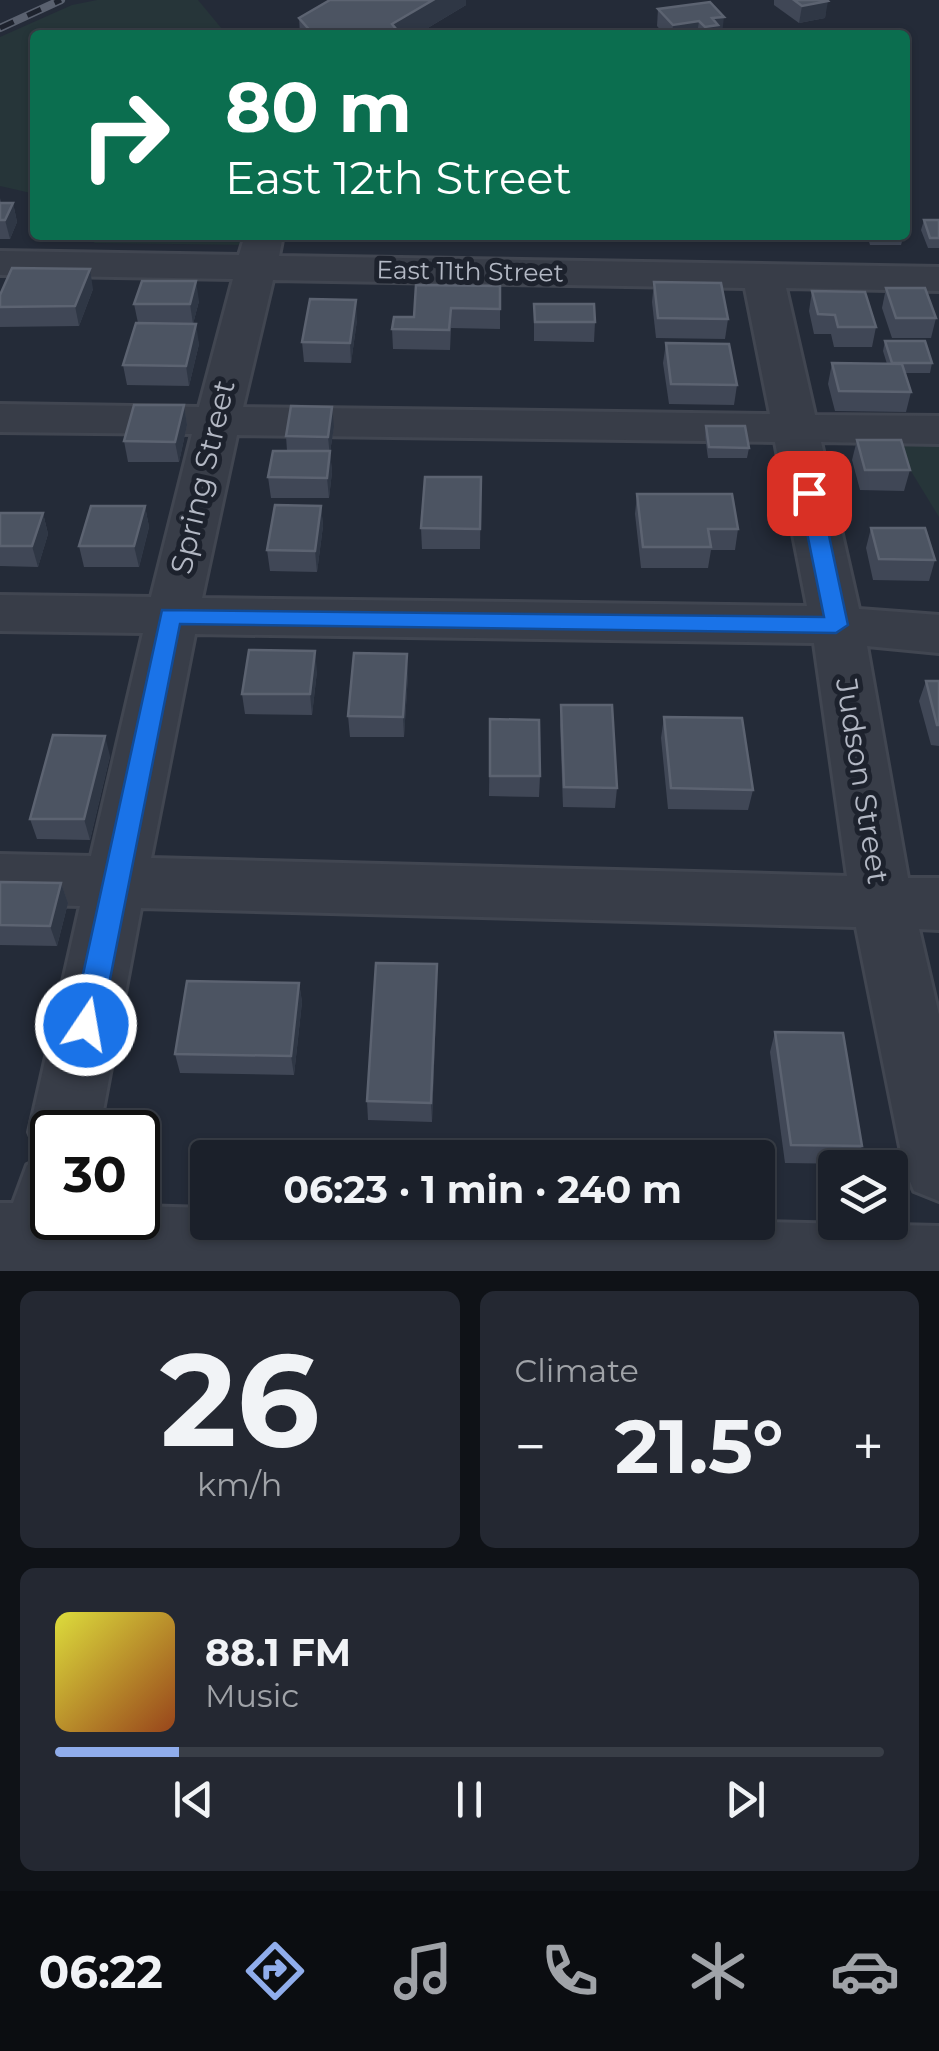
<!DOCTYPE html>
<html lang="en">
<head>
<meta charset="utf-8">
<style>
	:root { --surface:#1b202a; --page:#242832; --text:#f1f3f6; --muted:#a0a3a8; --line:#393e47; --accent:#90adec }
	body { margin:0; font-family:Montserrat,sans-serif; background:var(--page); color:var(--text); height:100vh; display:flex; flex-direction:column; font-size:38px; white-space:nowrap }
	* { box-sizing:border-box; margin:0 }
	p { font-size:32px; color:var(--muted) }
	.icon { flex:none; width:55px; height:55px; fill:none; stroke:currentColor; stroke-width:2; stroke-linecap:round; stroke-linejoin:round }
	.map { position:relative; height:1271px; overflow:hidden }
	.details { display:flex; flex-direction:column; gap:20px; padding:20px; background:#0f1217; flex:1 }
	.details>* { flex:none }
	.banner { position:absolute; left:30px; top:30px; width:880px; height:210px; border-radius:10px; box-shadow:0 2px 8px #0004,0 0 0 2px var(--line); background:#0b6e4f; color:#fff; overflow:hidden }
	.fabs { position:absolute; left:818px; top:1150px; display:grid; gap:20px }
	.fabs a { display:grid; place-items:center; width:90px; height:90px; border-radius:10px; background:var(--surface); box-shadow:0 2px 8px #0004,0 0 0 2px var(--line); font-size:50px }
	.speed { position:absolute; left:30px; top:1110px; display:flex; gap:20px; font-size:50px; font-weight:700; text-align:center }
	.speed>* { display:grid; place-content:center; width:130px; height:130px; border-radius:50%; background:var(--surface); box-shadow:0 2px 8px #0004,0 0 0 2px var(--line); line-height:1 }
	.speed .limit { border:5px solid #111; border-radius:15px; background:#fff; color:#111 }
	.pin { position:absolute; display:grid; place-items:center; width:85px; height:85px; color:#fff; margin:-42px; border-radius:20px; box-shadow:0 5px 15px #0006 }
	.me { position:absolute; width:110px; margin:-55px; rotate:12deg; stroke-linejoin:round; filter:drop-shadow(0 0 8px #0008) }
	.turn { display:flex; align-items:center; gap:35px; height:210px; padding:0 30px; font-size:45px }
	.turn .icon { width:130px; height:130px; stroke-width:2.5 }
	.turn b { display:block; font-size:70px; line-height:85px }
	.big { font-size:75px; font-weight:700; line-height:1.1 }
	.details .tile { flex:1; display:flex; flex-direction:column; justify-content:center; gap:15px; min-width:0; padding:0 35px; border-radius:15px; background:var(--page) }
	.details .dial { align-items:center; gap:0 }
	.dial b { font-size:130px; line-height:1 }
	.song { display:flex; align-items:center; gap:30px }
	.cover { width:120px; height:120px; border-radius:15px; background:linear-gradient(135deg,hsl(60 70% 55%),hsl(20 70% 35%)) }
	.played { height:10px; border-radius:5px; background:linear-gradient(90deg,var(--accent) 15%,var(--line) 15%) }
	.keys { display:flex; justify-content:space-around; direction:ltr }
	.heat { display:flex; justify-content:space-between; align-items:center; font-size:55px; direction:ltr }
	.details .tiles { flex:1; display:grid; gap:20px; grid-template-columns:1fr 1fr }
	.tile:last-child { grid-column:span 2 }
	.trip { position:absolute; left:190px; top:1140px; width:585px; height:100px; border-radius:10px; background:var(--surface); box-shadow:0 2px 8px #0004,0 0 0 2px var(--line); font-weight:700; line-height:100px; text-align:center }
	.tabs { display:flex; height:160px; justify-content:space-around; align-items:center; background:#0b0d11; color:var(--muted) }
	.tabs .icon { width:70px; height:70px }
	.tabs .on { color:var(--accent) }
	.tabs b { font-size:45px; color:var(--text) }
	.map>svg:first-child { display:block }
	.green { fill:#263539 }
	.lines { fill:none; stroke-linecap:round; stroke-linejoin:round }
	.minor-casing { stroke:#414651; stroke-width:6 }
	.minor { fill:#383d48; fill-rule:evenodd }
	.rail-casing { stroke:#5a616f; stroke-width:8 }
	.rail { stroke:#1d222d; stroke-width:5; stroke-dasharray:15; stroke-linecap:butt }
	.wall { fill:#404756 }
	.shaded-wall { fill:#2f3745 }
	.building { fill:#4c5462; stroke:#5c6371; stroke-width:2.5 }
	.route { fill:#1a73e8; stroke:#114b97; stroke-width:2.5 }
	.labels { text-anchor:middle; stroke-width:10; stroke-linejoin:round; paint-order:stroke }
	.far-street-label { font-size:25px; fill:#b3b8c4; stroke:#1d222d }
	.street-label { font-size:30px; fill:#b3b8c4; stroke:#1d222d }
</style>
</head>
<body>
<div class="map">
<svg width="939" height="1271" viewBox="0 0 939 1271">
	<rect width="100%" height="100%" fill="#242b38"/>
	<g class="green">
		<path d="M97,0H198L227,35H35V194L0,186V37L72,5Z"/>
		<path d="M97,235H253L251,245L94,243Z"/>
		<path d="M939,441V517L895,445Z"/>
	</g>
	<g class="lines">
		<defs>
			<path id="minor" d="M245,235H283L279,256L939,267V291L786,288L815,415L939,416V444L821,442L859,609L939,615V653L867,646L908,878H939V930L919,929L939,1015V1201L914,1191L904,1167L856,927L141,908L99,1132H52V1218H138V1206L208,1208V1222H758L939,1226V1271H0V1203H13L27,1165L45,1157L39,1155L29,1132L80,906L0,904V854L91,856L143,633L0,631V595L151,597L192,434L0,432V404L199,407L233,279L0,275V251L239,255ZM273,280L745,288L770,414L243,407ZM237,435L775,442L807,606L202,598ZM195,634L814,643L847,876L151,858Z"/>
		</defs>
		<use href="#minor" class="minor-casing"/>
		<use href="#minor" class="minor"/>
		<defs>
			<path id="rail" d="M0,28L61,0"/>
		</defs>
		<use href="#rail" class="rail-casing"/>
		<use href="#rail" class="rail"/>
	</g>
	<g class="wall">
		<path d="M330,0H466V5L416,35H300L299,18Z"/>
		<path d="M774,0H827L825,18L799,23L774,5Z"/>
		<path d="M710,2L722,34L665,35L657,26L658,9Z"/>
		<path d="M0,198L1,203H13L17,222L10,239H0Z"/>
		<path d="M924,220H939V248H928L921,230Z"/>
		<path d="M766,235H811L810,241H767Z"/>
		<path d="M867,235H904L901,245H870Z"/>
		<path d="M654,282L728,319L725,339L656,338L652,302Z"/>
		<path d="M500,286V329L451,328L450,350L393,349L392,329Z"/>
		<path d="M886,288L936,318L931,338H892L882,308Z"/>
		<path d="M93,289L79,326L0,327V295Z"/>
		<path d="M812,291L876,327L872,347H834L831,334H814L809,311Z"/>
		<path d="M199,301L193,324L199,344L189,386L127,385L123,365L138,323L134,304Z"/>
		<path d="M534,304L595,322L594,342L534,341Z"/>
		<path d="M357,320L351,363L304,362L302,342Z"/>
		<path d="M885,341L932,363L930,373H905L911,392L906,412L835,411L828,384L832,363L887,364L883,351Z"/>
		<path d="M666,343L737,385L734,405L669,404L663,363Z"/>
		<path d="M184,405L187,425L179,462H128L124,441Z"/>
		<path d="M706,426L749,448L747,458H708L705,436Z"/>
		<path d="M334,427L330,452L332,472L329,498H271L268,477L287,451L286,436Z"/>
		<path d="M857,440L910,470L904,491L860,490L852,460Z"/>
		<path d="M481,477L480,549H422L421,528Z"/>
		<path d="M637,494L738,529L735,550H711L708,568H641L635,514Z"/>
		<path d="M145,506L149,527L139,567H84L79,546Z"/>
		<path d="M321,506L323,526L317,572L270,571L267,550Z"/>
		<path d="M0,513H43L48,534L38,567L0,566Z"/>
		<path d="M871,528L935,560L929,581L873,580L866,548Z"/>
		<path d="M317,671L312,715L245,714L242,694Z"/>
		<path d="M408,674L404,737H350L348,716Z"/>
		<path d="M926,681H939V746L931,745L919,701Z"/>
		<path d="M561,705L617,788L615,808L563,807L560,725Z"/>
		<path d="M664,717L753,790L748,810L668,809L661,738Z"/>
		<path d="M490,719L540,776L539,797L489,796Z"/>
		<path d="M110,756L90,840L37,839L30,819Z"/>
		<path d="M0,882L61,883L68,903L57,946L0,945Z"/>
		<path d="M299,983L302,1002L294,1075L180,1073L175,1054Z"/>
		<path d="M437,984L432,1122L368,1120L367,1101Z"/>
		<path d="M775,1032L862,1146L855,1164L785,1163L770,1052Z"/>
	</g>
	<g class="shaded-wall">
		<path d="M433,0H466V5L416,35H393L392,24Z"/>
		<path d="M828,1L825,18L799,23L802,6Z"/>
		<path d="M724,17L722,34L704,35L705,27L712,18Z"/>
		<path d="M699,21L697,35H672L673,25Z"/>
		<path d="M13,203L17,222L10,239L5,220Z"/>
		<path d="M90,269L93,289L79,326L75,306Z"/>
		<path d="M196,281L199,301L193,324L190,304Z"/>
		<path d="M356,300L357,320L351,363L350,343Z"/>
		<path d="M196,324L199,344L189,386L186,366Z"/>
		<path d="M184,405L187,425L179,462L175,442Z"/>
		<path d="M332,407L334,427L330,452L332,472L329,498L327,478L330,457L328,437Z"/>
		<path d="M145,506L149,527L139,567L134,546Z"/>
		<path d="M321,506L323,526L317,572L315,551Z"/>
		<path d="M43,513L48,534L38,567L32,546Z"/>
		<path d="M315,651L317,671L312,715L310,694Z"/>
		<path d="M407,654L408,674L404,737L403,717Z"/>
		<path d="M105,736L110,756L90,840L84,819Z"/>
		<path d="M61,883L68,903L57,946L50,926Z"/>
		<path d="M437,964V984L432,1122L431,1103Z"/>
		<path d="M299,983L302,1002L294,1075L291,1056Z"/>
	</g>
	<g class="building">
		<path d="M330,0H433L392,24L401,35H314L299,18Z"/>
		<path d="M794,0H827L828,1L802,6Z"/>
		<path d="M710,2L724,17L712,18L718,25L705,27L699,21L673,25L658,9Z"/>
		<path d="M0,203H13L5,220H0Z"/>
		<path d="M924,220H939V238H930Z"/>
		<path d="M12,268L90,269L75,306L0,307V295Z"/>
		<path d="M142,281H196L190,304H134Z"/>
		<path d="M654,282L721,283L728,319L658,318Z"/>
		<path d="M416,285L500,286V309L451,308L449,330L392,329L394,317H414Z"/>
		<path d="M886,288H925L936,318H896Z"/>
		<path d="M812,291L865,292L876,327H838L835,315L818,314Z"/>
		<path d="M310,299L356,300L350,343L302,342Z"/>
		<path d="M534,304H594L595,322H535Z"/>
		<path d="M136,323L196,324L186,366L123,365Z"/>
		<path d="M885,341H925L932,363H892Z"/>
		<path d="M666,343L729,344L737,385L671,384Z"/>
		<path d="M832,363L902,364L911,392L839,391Z"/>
		<path d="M134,405H184L175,442L124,441Z"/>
		<path d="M291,406L332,407L328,437L286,436Z"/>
		<path d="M706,426H745L749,448L709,447Z"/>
		<path d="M857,440H901L910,470H865Z"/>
		<path d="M273,451H330L327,478L268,477Z"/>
		<path d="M425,477H481L480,529L421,528Z"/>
		<path d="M637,494H732L738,529H708L711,547H643Z"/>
		<path d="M275,505L321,506L315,551L267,550Z"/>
		<path d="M91,506H145L134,546H79Z"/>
		<path d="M0,513H43L32,546H0Z"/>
		<path d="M871,528H925L935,560L879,559Z"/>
		<path d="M249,650L315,651L310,694H242Z"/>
		<path d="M354,653L407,654L403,717L348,716Z"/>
		<path d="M926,681H939V725H937Z"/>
		<path d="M561,705H612L617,788L564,787Z"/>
		<path d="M664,717L742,718L753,790L671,788Z"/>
		<path d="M490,719L539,720L540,776H490Z"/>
		<path d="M53,735L105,736L84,819H30Z"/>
		<path d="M0,882L61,883L50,926L0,925Z"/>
		<path d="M376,963L437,964L431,1103L367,1101Z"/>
		<path d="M187,981L299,983L291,1056L175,1054Z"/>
		<path d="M775,1032L843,1033L862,1146L791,1145Z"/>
	</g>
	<path class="route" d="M809,486L820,493L848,625L836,633L180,624L101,1025L96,1034L86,1038L76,1034L72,1025L162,610L824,617L799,493Z"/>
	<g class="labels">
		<g class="far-street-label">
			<text transform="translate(470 271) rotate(1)" y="9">East 11th Street</text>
		</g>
		<g class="street-label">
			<text transform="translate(203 477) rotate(-77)" y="10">Spring Street</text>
			<text transform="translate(862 781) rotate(81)" y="10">Judson Street</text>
		</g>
	</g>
</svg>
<div class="fabs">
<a><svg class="icon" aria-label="layers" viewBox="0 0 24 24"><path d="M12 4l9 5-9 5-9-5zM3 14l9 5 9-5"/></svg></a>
</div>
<div class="speed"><div class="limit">30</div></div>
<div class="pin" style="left:809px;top:493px;background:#d93025"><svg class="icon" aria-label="arrive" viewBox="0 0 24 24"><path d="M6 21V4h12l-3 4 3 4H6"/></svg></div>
<svg class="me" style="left:86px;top:1025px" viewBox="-20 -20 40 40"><circle r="17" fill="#1a73e8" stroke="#fff" stroke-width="3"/><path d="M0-11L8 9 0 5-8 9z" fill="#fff"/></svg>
<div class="trip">06:23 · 1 min · 240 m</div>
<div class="banner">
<div class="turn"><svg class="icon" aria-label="right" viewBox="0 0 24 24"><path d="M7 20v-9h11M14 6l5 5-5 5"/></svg><div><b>80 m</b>East 12th Street</div></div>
</div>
</div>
<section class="details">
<div class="tiles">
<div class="tile dial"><b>26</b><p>km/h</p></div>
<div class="tile"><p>Climate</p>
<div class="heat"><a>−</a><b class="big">21.5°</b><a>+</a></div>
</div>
<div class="tile">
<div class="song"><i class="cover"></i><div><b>88.1 FM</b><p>Music</p></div></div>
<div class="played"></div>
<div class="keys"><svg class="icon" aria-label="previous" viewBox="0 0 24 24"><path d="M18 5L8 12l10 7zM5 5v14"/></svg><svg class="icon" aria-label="pause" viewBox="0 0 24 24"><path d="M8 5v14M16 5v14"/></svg><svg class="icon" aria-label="next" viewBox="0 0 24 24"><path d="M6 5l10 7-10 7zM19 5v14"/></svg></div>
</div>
</div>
</section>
<nav class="tabs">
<b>06:22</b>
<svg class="icon on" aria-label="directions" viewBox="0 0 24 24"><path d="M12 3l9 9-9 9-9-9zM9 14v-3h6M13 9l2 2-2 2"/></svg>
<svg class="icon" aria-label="music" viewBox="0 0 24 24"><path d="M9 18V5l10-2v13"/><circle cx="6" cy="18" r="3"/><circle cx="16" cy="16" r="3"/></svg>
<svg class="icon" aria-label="phone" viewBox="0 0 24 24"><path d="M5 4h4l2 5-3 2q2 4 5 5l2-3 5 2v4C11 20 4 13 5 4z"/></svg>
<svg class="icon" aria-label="climate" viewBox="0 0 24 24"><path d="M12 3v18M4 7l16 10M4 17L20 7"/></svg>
<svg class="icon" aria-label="car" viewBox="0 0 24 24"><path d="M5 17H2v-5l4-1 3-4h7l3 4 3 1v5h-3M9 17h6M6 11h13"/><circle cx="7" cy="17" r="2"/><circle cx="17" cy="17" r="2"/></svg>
</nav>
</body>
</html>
